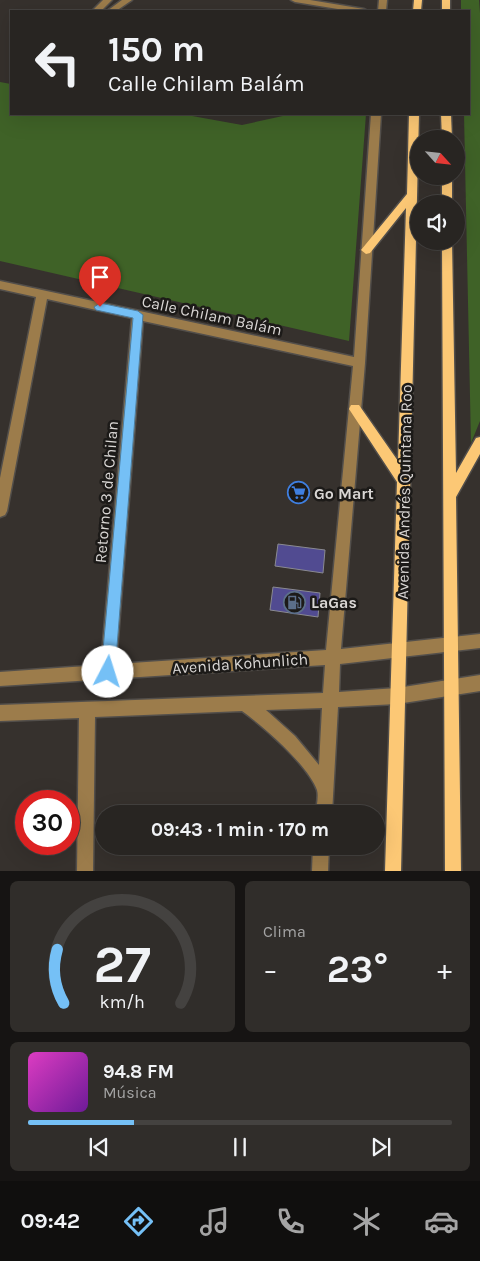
<!DOCTYPE html>
<html lang="es">
<head>
<meta charset="utf-8">
<style>
	:root { --surface:#282522; --page:#302d2a; --text:#f1f3f6; --muted:#a5a5a5; --line:#444240; --accent:#75c0f6 }
	body { margin:0; font-family:Karla,sans-serif; background:var(--page); color:var(--text); height:100vh; display:flex; flex-direction:column; font-size:19px; white-space:nowrap }
	* { box-sizing:border-box; margin:0 }
	p { font-size:16px; color:var(--muted) }
	.icon { flex:none; width:28px; height:28px; fill:none; stroke:currentColor; stroke-width:2; stroke-linecap:round; stroke-linejoin:round }
	.map { position:relative; height:871px; overflow:hidden }
	.side { display:flex; flex-direction:column; gap:10px; padding:10px; background:#161413; flex:1 }
	.side>* { flex:none }
	.guide { position:absolute; left:10px; top:10px; width:460px; height:105px; border-radius:0px; box-shadow:0 5px 20px #0002,0 0 0 1px var(--line); background:#282522; color:var(--text); overflow:hidden }
	.needle { width:32px; rotate:117deg }
	.tools { position:absolute; left:410px; top:130px; display:grid; gap:10px }
	.tools a { display:grid; place-items:center; width:55px; height:55px; border-radius:50%; background:var(--surface); box-shadow:0 5px 20px #0002,0 0 0 1px var(--line); font-size:25px }
	.speed { position:absolute; left:15px; top:790px; display:flex; gap:10px; font-size:25px; font-weight:700; text-align:center }
	.speed>* { display:grid; place-content:center; width:65px; height:65px; border-radius:50%; background:var(--surface); box-shadow:0 5px 20px #0002,0 0 0 1px var(--line); line-height:1 }
	.speed .limit { border:8px solid #d22; background:#fff; color:#111 }
	.pin { position:absolute; display:grid; place-items:center; width:42px; height:42px; color:#fff; margin:-51px -21px; border-radius:50% 50% 50% 0; rotate:-45deg; box-shadow:0 0 5px #0007 }
	.pin .icon { rotate:45deg }
	.me { position:absolute; width:55px; margin:-28px; rotate:5deg; stroke-linejoin:round; filter:drop-shadow(0 0 4px #0008) }
	.turn { display:flex; align-items:center; gap:18px; height:105px; padding:0 15px; font-size:22px }
	.turn .icon { width:65px; height:65px; stroke-width:2.5 }
	.turn b { display:block; font-size:35px; line-height:42px }
	.big { font-size:38px; font-weight:700; line-height:1.1 }
	.side .tile { flex:1; display:flex; flex-direction:column; justify-content:center; gap:8px; min-width:0; padding:0 18px; border-radius:8px; background:var(--page) }
	.side .dial { align-items:center; gap:0 }
	.dial svg { height:130px; overflow:visible; fill:none; stroke:var(--line); stroke-width:7; stroke-linecap:round; text-anchor:middle }
	.dial text { fill:var(--text); stroke:none }
	.song { display:flex; align-items:center; gap:15px }
	.cover { width:60px; height:60px; border-radius:8px; background:linear-gradient(135deg,hsl(310 70% 55%),hsl(280 70% 35%)) }
	.played { height:5px; border-radius:2px; background:linear-gradient(90deg,var(--accent) 25%,var(--line) 25%) }
	.keys { display:flex; justify-content:space-around; direction:ltr }
	.heat { display:flex; justify-content:space-between; align-items:center; font-size:28px; direction:ltr }
	.side .tiles { flex:1; display:grid; gap:10px; grid-template-columns:1fr 1fr }
	.tile:last-child { grid-column:span 2 }
	.trip { position:absolute; left:95px; top:805px; width:290px; height:50px; border-radius:25px; background:var(--surface); box-shadow:0 5px 20px #0002,0 0 0 1px var(--line); font-weight:700; line-height:50px; text-align:center }
	.tabs { display:flex; height:80px; justify-content:space-around; align-items:center; background:#100f0e; color:var(--muted) }
	.tabs .icon { width:35px; height:35px }
	.tabs .selected { color:var(--accent) }
	.tabs b { font-size:22px; color:var(--text) }
	.map>svg:first-child { display:block }
	.green { fill:#3f6227 }
	.building { fill:#514b91; stroke:#8a8a91 }
	.lines { fill:none; stroke-linecap:round; stroke-linejoin:round }
	.minor-casing { stroke:#534f4b; stroke-width:3 }
	.major-casing { stroke:#534f4b; stroke-width:3 }
	.minor { fill:#9c7c4b; fill-rule:evenodd }
	.major { fill:#fcc875; fill-rule:evenodd }
	.route { fill:#75c0f6; stroke:#4c7da0 }
	.labels { text-anchor:middle; stroke-width:5; stroke-linejoin:round; paint-order:stroke }
	.street-label { font-size:16px; fill:#d9d6d4; stroke:#1c1a18 }
	.poi-label { font-size:16px; font-weight:bold; fill:#d9d6d4; stroke:#1c1a18; text-anchor:start }
</style>
</head>
<body>
<div class="map">
<svg width="480" height="871" viewBox="0 0 480 871">
	<rect width="100%" height="100%" fill="#36312d"/>
	<g class="green">
		<path d="M461,0H479L480,13V421L471,443L464,114H469V11H461Z"/>
		<path d="M0,82L11,84V114H181L242,125L292,114H366L349,341L0,261Z"/>
	</g>
	<g class="building">
		<path d="M278,544L325,550L323,573L275,566Z"/>
		<path d="M273,587L320,593L318,617L270,610Z"/>
	</g>
	<g class="lines">
		<defs>
			<g id="minor">
				<path d="M103,0H112L101,11H92Z"/>
				<path d="M122,0H132L116,11H107Z"/>
				<path d="M291,0H310L364,9L368,11H350L295,2Z"/>
				<path d="M379,0H387L386,11H378Z"/>
				<path d="M371,114H381L365,363L341,649L480,634V648L340,664L339,692L397,688L480,675V691L397,704L338,707L332,814H316C316,807 319,797 317,790C308,765 263,726 242,711L95,717L93,871H77L79,718L0,721V705L323,693L325,665L0,686V672L101,665L132,318L47,299L7,511L5,515L0,517V478L36,297L0,289V281L354,357ZM143,321L353,366L326,650L116,664ZM322,708L319,765L295,736L266,710Z"/>
				<path d="M313,846H329L328,871H312Z"/>
			</g>
			<g id="major">
				<path d="M414,0H422L421,11H413Z"/>
				<rect x="442" y="0" width="8" height="11"/>
				<path d="M409,114H419L401,871H385L397,482L349,409L351,405H359L398,461L406,208L370,253L366,254L361,250L407,194Z"/>
				<path d="M441,114H451L452,139H442Z"/>
				<rect x="442" y="176" width="10" height="28"/>
				<path d="M442,241H452L456,473L476,438L480,437V454L456,497L461,871H445Z"/>
			</g>
		</defs>
		<use href="#minor" class="minor-casing"/>
		<use href="#major" class="major-casing"/>
		<use href="#minor" class="minor"/>
		<use href="#major" class="major"/>
	</g>
	<path class="route" d="M100,303L138,311L143,315L115,672L113,676L108,678L103,676L101,672L133,318L96,310L94,307Z"/>
	<defs>
		<symbol id="supermarket-ring" viewBox="-11 -11 22 22"><circle r="9.5" fill="#1c1a18" stroke="#3f7fe0" stroke-width="1.5"/><path d="M-6-5.5h2.5l.6 2H6L4.5 2H-2.5L-4.4-4H-6ZM-1.5 3.2a1.3 1.3 0 1 0 .1 0ZM3 3.2a1.3 1.3 0 1 0 .1 0Z" fill="#3f7fe0"/></symbol>
		<symbol id="fuel-ring" viewBox="-11 -11 22 22"><circle r="9.5" fill="#1c1a18" stroke="#5c6f8a" stroke-width="1.5"/><path d="M-5.5-6h7V0h2V4h1.3V-2.5L3-4.5l.8-.8L6-3V5H2.5V1h-1V6h-7ZM-4.2-4.7v3.2H.2V-4.7Z" fill="#5c6f8a"/></symbol>
	</defs>
	<g fill-rule="evenodd">
		<use href="#supermarket-ring" x="286" y="480" width="25" height="25"/>
		<use href="#fuel-ring" x="282" y="590" width="25" height="25"/>
	</g>
	<g class="labels">
		<g class="street-label">
			<text transform="translate(212 315) rotate(12)" y="6">Calle Chilam Balám</text>
			<text transform="translate(106 492) rotate(-85)" y="6">Retorno 3 de Chilan</text>
			<text transform="translate(404 492) rotate(-89)" y="6">Avenida Andrés Quintana Roo</text>
			<text transform="translate(240 663) rotate(-4)" y="6">Avenida Kohunlich</text>
		</g>
		<g class="poi-label">
			<text x="314" y="499">Go Mart</text>
			<text x="311" y="608">LaGas</text>
		</g>
	</g>
</svg>
<div class="tools">
<a><svg class="needle" viewBox="-14 -14 28 28"><path d="M0-13l5 13h-10z" fill="#e53935"/><path d="M0 13l5-13h-10z" fill="#a5a5a5"/></svg></a>
<a><svg class="icon" aria-label="sound" viewBox="0 0 24 24"><path d="M4 9h4l5-4v14l-5-4H4zM17 9q2 3 0 6"/></svg></a>
</div>
<div class="speed"><div class="limit">30</div></div>
<div class="pin" style="left:100px;top:307px;background:#d93025"><svg class="icon" aria-label="arrive" viewBox="0 0 24 24"><path d="M6 21V4h12l-3 4 3 4H6"/></svg></div>
<svg class="me" style="left:108px;top:672px" viewBox="-20 -20 40 40"><circle r="19" fill="#fff"/><path d="M0-13L10 11 0 6-10 11z" fill="#75c0f6"/></svg>
<div class="trip">09:43 · 1 min · 170 m</div>
<div class="guide">
<div class="turn"><svg class="icon" aria-label="left" viewBox="0 0 24 24"><path d="M17 20v-9H6M10 6l-5 5 5 5"/></svg><div><b>150 m</b>Calle Chilam Balám</div></div>
</div>
</div>
<section class="side">
<div class="tiles">
<div class="tile dial"><svg viewBox="0 0 100 80">
<path d="M14 69A42 42 0 1 1 86 69"/>
<path d="M14 69A42 42 0 0 1 10 36" stroke="#75c0f6"/>
<text x="50" y="56" font-size="32" font-weight="700">27</text>
<text x="50" y="72" font-size="11">km/h</text>
</svg></div>
<div class="tile"><p>Clima</p>
<div class="heat"><a>−</a><b class="big">23°</b><a>+</a></div>
</div>
<div class="tile">
<div class="song"><i class="cover"></i><div><b>94.8 FM</b><p>Música</p></div></div>
<div class="played"></div>
<div class="keys"><svg class="icon" aria-label="previous" viewBox="0 0 24 24"><path d="M18 5L8 12l10 7zM5 5v14"/></svg><svg class="icon" aria-label="pause" viewBox="0 0 24 24"><path d="M8 5v14M16 5v14"/></svg><svg class="icon" aria-label="next" viewBox="0 0 24 24"><path d="M6 5l10 7-10 7zM19 5v14"/></svg></div>
</div>
</div>
</section>
<nav class="tabs">
<b>09:42</b>
<svg class="icon selected" aria-label="directions" viewBox="0 0 24 24"><path d="M12 3l9 9-9 9-9-9zM9 14v-3h6M13 9l2 2-2 2"/></svg>
<svg class="icon" aria-label="music" viewBox="0 0 24 24"><path d="M9 18V5l10-2v13"/><circle cx="6" cy="18" r="3"/><circle cx="16" cy="16" r="3"/></svg>
<svg class="icon" aria-label="phone" viewBox="0 0 24 24"><path d="M5 4h4l2 5-3 2q2 4 5 5l2-3 5 2v4C11 20 4 13 5 4z"/></svg>
<svg class="icon" aria-label="climate" viewBox="0 0 24 24"><path d="M12 3v18M4 7l16 10M4 17L20 7"/></svg>
<svg class="icon" aria-label="car" viewBox="0 0 24 24"><path d="M5 17H2v-5l4-1 3-4h7l3 4 3 1v5h-3M9 17h6M6 11h13"/><circle cx="7" cy="17" r="2"/><circle cx="17" cy="17" r="2"/></svg>
</nav>
</body>
</html>
